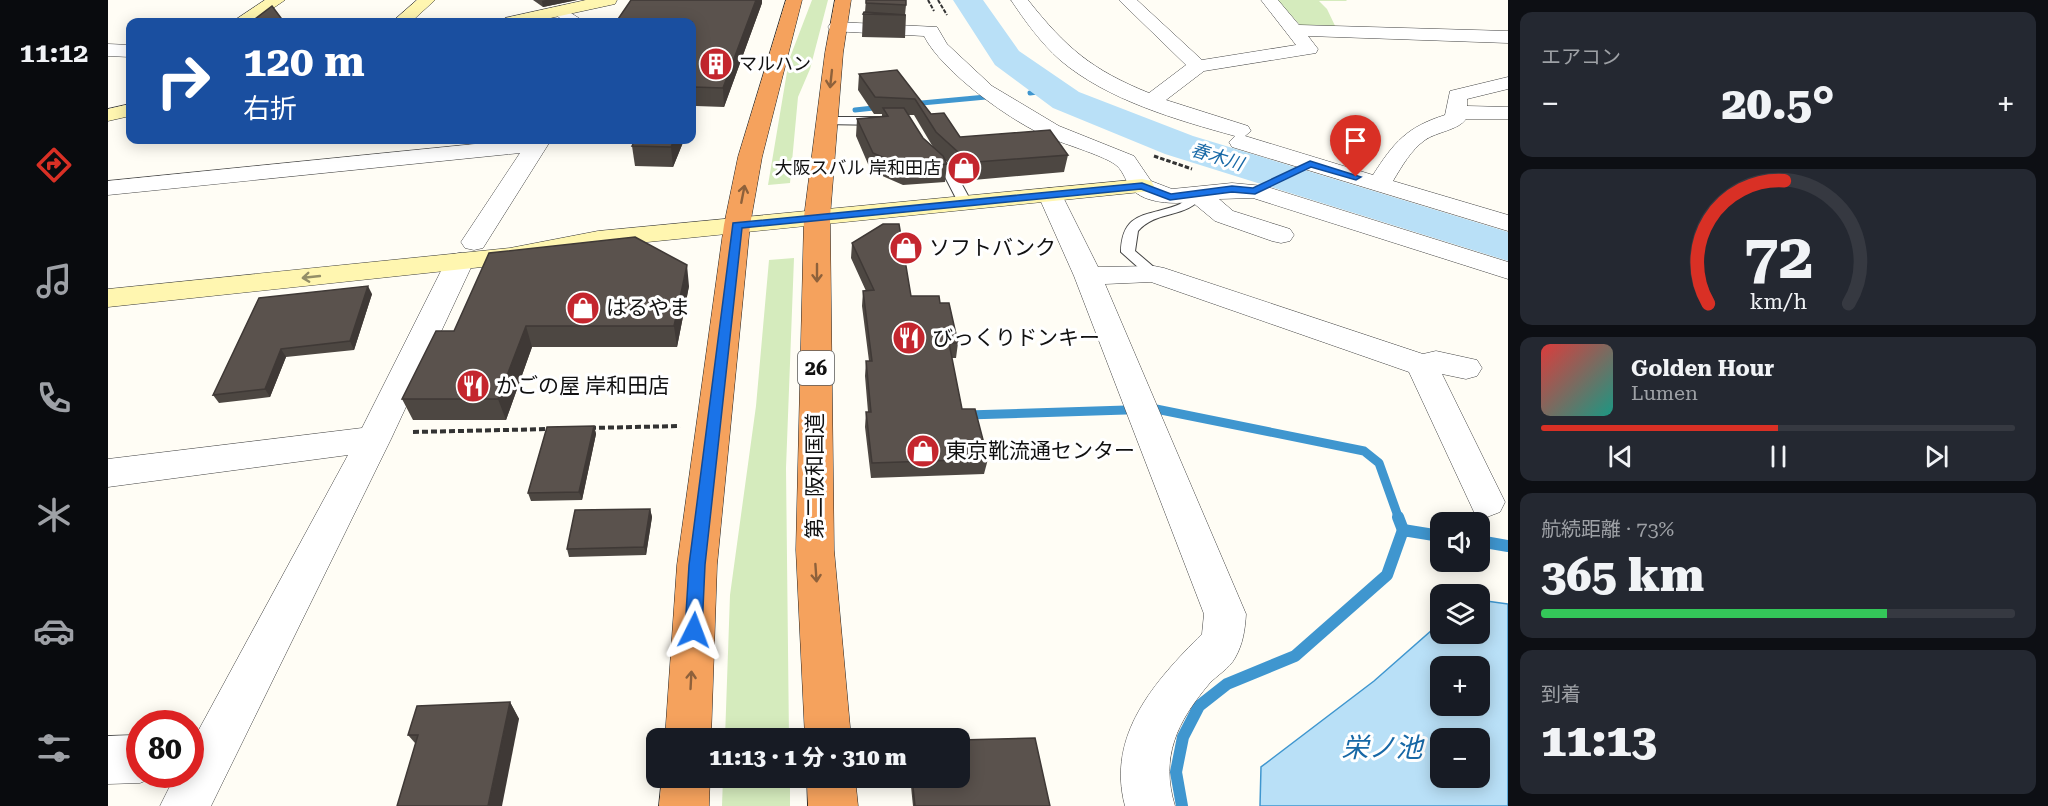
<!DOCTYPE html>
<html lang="ja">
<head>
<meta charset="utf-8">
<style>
	:root { --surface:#171b24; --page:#242831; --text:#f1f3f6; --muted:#9ea1a6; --line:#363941; --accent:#d93025 }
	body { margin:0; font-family:"Roboto Serif","Noto Sans JP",serif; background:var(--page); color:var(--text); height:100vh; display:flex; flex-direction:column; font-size:22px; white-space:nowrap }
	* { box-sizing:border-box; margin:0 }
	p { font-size:20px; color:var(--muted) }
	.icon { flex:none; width:33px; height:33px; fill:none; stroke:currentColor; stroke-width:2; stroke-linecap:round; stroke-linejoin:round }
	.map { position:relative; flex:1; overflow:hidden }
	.side { display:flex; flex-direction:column; gap:12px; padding:12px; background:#0d0f14; width:540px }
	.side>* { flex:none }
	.guide { position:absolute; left:18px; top:18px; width:570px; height:126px; border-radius:12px; box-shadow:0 3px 15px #0003; background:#1a4fa0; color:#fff; overflow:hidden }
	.fabs { position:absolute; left:1322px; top:512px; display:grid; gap:12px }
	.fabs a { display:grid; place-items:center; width:60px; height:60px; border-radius:12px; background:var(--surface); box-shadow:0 3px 15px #0003; font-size:30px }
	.speed { position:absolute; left:18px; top:710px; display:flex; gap:12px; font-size:30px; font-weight:700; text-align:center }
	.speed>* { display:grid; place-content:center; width:78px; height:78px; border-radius:50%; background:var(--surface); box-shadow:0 3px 15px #0003; line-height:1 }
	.speed .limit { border:9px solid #d22; background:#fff; color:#111 }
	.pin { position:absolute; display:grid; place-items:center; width:51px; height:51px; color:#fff; margin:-62px -26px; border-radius:50% 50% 50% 0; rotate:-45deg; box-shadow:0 0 6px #0007 }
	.pin .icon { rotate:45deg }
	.me { position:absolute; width:66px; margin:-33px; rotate:3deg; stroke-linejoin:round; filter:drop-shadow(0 0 4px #0008) }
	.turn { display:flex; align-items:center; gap:21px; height:126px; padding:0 18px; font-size:27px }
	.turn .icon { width:78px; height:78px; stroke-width:2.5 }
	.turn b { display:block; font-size:42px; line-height:51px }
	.big { font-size:45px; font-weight:800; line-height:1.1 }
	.side .card { flex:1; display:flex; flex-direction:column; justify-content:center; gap:9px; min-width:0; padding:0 21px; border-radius:12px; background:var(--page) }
	.side .dial { align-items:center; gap:0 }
	.dial svg { height:156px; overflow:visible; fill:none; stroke:var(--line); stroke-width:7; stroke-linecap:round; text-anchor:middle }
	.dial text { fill:var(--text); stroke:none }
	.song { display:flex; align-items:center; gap:18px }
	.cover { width:72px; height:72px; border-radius:9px; background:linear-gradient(135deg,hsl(0 70% 55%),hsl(170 70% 35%)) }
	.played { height:6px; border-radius:3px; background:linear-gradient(90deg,var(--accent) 50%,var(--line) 50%) }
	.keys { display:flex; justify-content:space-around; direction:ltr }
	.heat { display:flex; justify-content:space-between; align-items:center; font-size:33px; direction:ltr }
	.charge { height:9px; border-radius:4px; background:linear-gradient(90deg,#34c759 73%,var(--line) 0) }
	.trip { position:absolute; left:538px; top:728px; width:324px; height:60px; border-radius:12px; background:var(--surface); box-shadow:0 3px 15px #0003; font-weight:800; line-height:60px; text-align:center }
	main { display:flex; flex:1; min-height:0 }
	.menu { display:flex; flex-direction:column; width:108px; justify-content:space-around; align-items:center; background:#090b0e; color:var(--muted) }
	.menu .icon { width:42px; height:42px }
	.menu .active { color:var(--accent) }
	.menu b { font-size:27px; color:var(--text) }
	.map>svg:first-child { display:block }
	.green { fill:#d5ebbd }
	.water { fill:#b9e0f7; stroke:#3f96cf; stroke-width:1.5; fill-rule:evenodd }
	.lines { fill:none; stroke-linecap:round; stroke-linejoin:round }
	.stream-far2 { stroke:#3f96cf; stroke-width:5 }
	.stream-far1 { stroke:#3f96cf; stroke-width:9 }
	.stream { stroke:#3f96cf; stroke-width:12 }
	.river { fill:#b9e0f7; fill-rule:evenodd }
	.lane-casing { stroke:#444; stroke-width:2 }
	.street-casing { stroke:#444; stroke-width:1 }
	.secondary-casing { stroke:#333; stroke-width:1 }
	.highway-casing { stroke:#222; stroke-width:1 }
	.path-far2 { stroke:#333; stroke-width:2; stroke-dasharray:4 1.5; stroke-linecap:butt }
	.path-far1 { stroke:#333; stroke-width:3; stroke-dasharray:4.5 2; stroke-linecap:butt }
	.path { stroke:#333; stroke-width:4; stroke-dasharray:6 3; stroke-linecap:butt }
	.lane { fill:#fff; fill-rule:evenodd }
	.street { fill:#fff; fill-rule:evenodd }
	.secondary { fill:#fff6b0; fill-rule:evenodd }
	.highway { fill:#f5a25d; fill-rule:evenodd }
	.wall { fill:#4d4742; fill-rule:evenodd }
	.shaded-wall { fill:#3f3936 }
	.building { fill:#5a524d; stroke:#3f3936; stroke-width:1.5 }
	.oneway { stroke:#8e613b }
	.oneway2 { stroke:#948f68 }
	.route { fill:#1a73e8; stroke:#114b97; stroke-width:1.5 }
	.labels { text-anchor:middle; stroke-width:6; stroke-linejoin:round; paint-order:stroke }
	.far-poi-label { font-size:18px; fill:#111; stroke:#fff; text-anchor:start }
	.far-water-label { font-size:18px; font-style:italic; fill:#1768a6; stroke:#fff }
	.shield { fill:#fff; stroke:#585858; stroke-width:1.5 }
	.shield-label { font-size:20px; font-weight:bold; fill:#111 }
	.poi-label { font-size:21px; fill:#111; stroke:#fff; text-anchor:start }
	.street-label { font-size:21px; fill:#111; stroke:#fff }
	.near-water-label { font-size:27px; font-style:italic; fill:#1768a6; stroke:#fff }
</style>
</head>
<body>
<main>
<nav class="menu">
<b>11:12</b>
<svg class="icon active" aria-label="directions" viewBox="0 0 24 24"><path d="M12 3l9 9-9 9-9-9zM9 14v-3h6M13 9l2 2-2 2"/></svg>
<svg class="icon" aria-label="music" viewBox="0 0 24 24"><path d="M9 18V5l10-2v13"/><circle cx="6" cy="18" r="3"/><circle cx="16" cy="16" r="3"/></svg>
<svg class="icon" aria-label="phone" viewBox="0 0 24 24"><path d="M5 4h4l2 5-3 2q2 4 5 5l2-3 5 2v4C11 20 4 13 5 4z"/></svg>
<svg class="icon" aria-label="climate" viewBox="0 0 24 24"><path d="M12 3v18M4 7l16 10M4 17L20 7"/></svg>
<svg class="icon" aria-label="car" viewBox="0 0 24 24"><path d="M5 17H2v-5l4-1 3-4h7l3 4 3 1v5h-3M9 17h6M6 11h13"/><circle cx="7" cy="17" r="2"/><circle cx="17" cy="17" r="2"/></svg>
<svg class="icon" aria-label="filters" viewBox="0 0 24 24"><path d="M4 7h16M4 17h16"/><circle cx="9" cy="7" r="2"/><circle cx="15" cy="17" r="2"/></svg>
</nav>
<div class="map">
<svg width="1400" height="806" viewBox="0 0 1400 806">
	<rect width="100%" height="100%" fill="#fffdf5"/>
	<g class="green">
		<path d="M704,0H720L702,69L690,97L682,183L660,185L681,60Z"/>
		<path d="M1169,0H1238L1239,1H1211L1219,9L1229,30L1192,25Z"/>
		<path d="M686,258L678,468L681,738H617L622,595L648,406L661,260Z"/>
		<path d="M615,777H682V806H614Z"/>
	</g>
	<path class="water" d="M1371,600L1400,604V806H1152L1153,767L1266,681L1332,623V633H1371ZM1332,666H1371V705H1332ZM1332,738H1371V777H1332Z"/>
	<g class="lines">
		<g class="stream-far2">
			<path d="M922,93L944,90"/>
			<path d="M803,104L878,97"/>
			<path d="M747,110L775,107"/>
		</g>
		<g class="stream-far1">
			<path d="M1048,409L1256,451L1271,463L1291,519"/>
			<path d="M859,415L1018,410"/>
		</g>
		<g class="stream">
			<path d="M1290,517L1295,530"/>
			<path d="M1371,541L1400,546"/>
			<path d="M1074,806L1068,772L1075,737L1091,706L1119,684L1187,656L1279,575L1295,530L1332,536"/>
		</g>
		<path class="river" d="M845,0H875L911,51L971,92L1085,136L1400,232V261L1057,154L945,108L887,65Z"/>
		<defs>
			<g id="lane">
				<path d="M719,117H774L780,121L774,125L715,124V118Z"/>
				<path d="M820,149L845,168L864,203L862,206H852L835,173L814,153Z"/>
				<path d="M1090,190L1097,194C1078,220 1049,209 1030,231L1027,251L1054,274L1046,279L1041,277L1013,252C1014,209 1042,217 1072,204C1079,200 1082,192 1090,190Z"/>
			</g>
			<g id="street">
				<path d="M903,0H920C958,48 984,70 1041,93L1078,65L1011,0H1029L1094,60L1188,45L1153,0H1170L1191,25L1400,31V43L1200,36L1210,49L1208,53L1096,71L1058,100L1140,126L1143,131L1137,136L1265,175C1286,142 1299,127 1337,115L1342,91L1400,77V89L1359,99V106L1400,107V119H1358C1351,130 1328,132 1317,140C1303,150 1294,166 1285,181L1400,215V231L1124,147L1121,142L1127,136C1069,120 999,100 952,60C933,43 917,21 903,0Z"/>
				<path d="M452,6L477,22H457L443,11Z"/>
				<path d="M729,22L829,27L839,44L884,86L951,126L1026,156L1043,181L1064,189L1124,183L1156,186L1400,262V279L1145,198L1111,199L1125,211L1182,229L1186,235L1182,241L1173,243L1164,241L1107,221L1084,202C1067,204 1037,204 1024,189C1018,183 1016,172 1009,166C1000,157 956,144 942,138C905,123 834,72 816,36L723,31L720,27L723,23Z"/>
				<path d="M0,44L22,45V57L0,56Z"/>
				<path d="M406,140H443L375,248L366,250L357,248L353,242L412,153L0,195V181Z"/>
				<path d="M942,188L951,190L954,195L990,267L1046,266L1056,268L1315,354L1328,351L1369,360L1374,368L1369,376L1358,379L1334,374L1397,502L1392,512L1379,517L1366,512L1301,372L1043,282L997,284L1138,614C1137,630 1135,644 1127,658C1121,669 1109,675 1101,684C1069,722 1052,757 1067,806H1017C998,735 1047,681 1094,634L1096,614L966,276L930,195L933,190Z"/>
				<path d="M352,253L362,255L366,261L283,439L103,806H52L68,774H82V746L240,455L0,487V459L254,428L338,261L342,255Z"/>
				<path d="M32,735V774L49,776L32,783L0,784V736Z"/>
			</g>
			<g id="secondary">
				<path d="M157,0H177L145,22H124Z"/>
				<path d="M309,0H327L303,22H284Z"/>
				<path d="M478,0H509L507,4L424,22H394L397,18Z"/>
				<path d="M22,104V116L0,121V109Z"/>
				<path d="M1034,179L1043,181L1046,186L1043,191L490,247L402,264L0,307V289L402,248L490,231Z"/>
			</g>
			<g id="highway">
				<path d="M678,0H694L654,157L642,225L609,565L603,738H557L569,565L616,225L630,157Z"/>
				<path d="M727,0H743L735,53L722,217L726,550L743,738H697L688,550L696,217L717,53Z"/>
				<path d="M554,777H602L601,806H551Z"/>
				<path d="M699,777H747L750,806H700Z"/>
			</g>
		</defs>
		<use href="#lane" class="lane-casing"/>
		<use href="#street" class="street-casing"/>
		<use href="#secondary" class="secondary-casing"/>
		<use href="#highway" class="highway-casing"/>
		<g class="path-far2">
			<path d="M820,0L826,11"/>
			<path d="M830,0L839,15"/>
		</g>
		<path class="path-far1" d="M1046,156L1084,169"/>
		<g class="path">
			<path d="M482,428L572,426"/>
			<path d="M305,432L442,429"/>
		</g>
		<use href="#lane" class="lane"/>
		<use href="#street" class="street"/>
		<use href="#secondary" class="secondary"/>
		<use href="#highway" class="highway"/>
	</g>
	<g class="wall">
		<path d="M425,0H469L435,7Z"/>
		<path d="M758,0L798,5L797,15H798L797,38L754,37L755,14L757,12Z"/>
		<path d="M654,3L616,107L588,106L584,119V22Z"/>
		<path d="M789,70L823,114L852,137L960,155L956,172L854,181L848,169L837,160L839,164L837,182L795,185L763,171L748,136L749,119L774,117V114H766L750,90L751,74ZM800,115H806L825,147L815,138Z"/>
		<path d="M576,140L565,167L527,166L524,146Z"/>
		<path d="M744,243L803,296L832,303L850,343L848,358H844L854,409L880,459L876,474L763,478L757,427L758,412H760L757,376L758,361H761L754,306L755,291H758L743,258Z"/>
		<path d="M581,286L569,347H424L398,420H305L294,399L346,331Z"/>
		<path d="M264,294L246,350L178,357L162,397L111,403L105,395L151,298Z"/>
		<path d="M486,426L488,434L474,500L423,501L420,493Z"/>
		<path d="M542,509L544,517L538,555L461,557L459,549Z"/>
		<path d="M402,702L411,719L307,743L300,735Z"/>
		<path d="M802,777H852L942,806H805Z"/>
	</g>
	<g class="shaded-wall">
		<path d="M438,0H469L435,7L434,1Z"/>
		<path d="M648,0H654V3L616,107L615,88Z"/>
		<path d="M586,87L588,106L584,119V94Z"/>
		<path d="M566,140H576L565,167L563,147Z"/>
		<path d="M579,265L581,286L569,347L566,326Z"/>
		<path d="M260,286L264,294L246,350L242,341Z"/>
		<path d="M418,326L424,347L398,420L390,399Z"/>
		<path d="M173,349L178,357L162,397L157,389Z"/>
		<path d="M486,426L488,434L474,500L471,492Z"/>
		<path d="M542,509L544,517L538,555L536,547Z"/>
		<path d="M402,702L411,719L394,806H380Z"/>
	</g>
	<g class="building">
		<path d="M523,0H648L615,88L586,87L584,94V22H508Z"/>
		<path d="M758,0H798V5L758,3Z"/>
		<path d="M164,6L176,22H143Z"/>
		<path d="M756,12L798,15L755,14Z"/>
		<path d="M789,70L823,114L836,113L852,137L942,130L960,155L856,163L850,152L828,132L807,99L767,97L751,74Z"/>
		<path d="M775,108H796L815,138L835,156L839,164L797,167L765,153L749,119L780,116Z"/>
		<path d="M527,140H566L563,147L524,146Z"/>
		<path d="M775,224H791L803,296H831L832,303H841L850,343H841L854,409H867L880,459L764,463L758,412H763L758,361H764L755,291L766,290L744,243Z"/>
		<path d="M527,237L579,265L566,326H418L390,399H294L328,331H346L381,253Z"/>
		<path d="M260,286L242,341L173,349L157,389L105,395L151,298Z"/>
		<path d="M486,426L471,492L420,493L439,427Z"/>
		<path d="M542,509L536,547L459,549L467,510Z"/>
		<path d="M402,702L380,806H289L310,735H300L309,706Z"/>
		<path d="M927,738L942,806H807L804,777H852V740Z"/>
	</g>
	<defs><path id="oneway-shaft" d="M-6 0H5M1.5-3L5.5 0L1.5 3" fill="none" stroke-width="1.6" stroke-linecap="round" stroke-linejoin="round" transform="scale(1.5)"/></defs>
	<g class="oneway">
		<use href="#oneway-shaft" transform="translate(723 79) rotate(96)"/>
		<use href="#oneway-shaft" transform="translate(635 194) rotate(-79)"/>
		<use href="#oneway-shaft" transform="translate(709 273) rotate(90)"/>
		<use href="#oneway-shaft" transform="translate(708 573) rotate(86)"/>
		<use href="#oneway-shaft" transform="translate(583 680) rotate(-87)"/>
	</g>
	<use class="oneway2" href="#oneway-shaft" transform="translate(203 277) rotate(174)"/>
	<path class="route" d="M1202,161L1253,177L1248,180L1203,167L1147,194L1124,192L1062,200L1033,189L634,228L597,565L594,630L592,635L586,638L580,635L577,630L581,565L625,223L1034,183L1063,194L1124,186L1145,188Z"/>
	<defs>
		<symbol id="building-disc" viewBox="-11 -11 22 22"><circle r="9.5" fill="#c4262e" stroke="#fff"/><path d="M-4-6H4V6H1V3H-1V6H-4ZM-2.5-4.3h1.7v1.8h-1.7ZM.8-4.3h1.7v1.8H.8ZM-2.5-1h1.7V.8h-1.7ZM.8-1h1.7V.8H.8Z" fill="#fff"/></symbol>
		<symbol id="shop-disc" viewBox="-11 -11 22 22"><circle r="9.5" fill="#c4262e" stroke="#fff"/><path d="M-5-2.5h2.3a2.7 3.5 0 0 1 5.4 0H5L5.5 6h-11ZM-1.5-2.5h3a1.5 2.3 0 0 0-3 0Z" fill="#fff"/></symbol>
		<symbol id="restaurant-disc" viewBox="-11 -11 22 22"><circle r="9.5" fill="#c4262e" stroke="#fff"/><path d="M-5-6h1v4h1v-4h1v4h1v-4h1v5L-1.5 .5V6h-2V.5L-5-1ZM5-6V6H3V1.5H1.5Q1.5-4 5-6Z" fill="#fff"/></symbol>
	</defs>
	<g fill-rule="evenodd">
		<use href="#building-disc" x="589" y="45" width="38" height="38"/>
		<use href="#shop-disc" x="837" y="149" width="38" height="38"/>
		<use href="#shop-disc" x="779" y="229" width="38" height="38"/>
		<use href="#shop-disc" x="456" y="289" width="38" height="38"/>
		<use href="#restaurant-disc" x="782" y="319" width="38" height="38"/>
		<use href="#restaurant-disc" x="346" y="367" width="38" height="38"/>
		<use href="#shop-disc" x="796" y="432" width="38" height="38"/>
	</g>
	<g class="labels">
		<g class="far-poi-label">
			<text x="631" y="70">マルハン</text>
			<text x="833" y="174" text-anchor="end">大阪スバル 岸和田店</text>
		</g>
		<g class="far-water-label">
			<text transform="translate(1109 157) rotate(17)" y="6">春木川</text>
		</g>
		<rect class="shield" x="690" y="351" width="36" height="34" rx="4.5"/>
		<g class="shield-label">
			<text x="708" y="375">26</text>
		</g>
		<g class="poi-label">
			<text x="821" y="255">ソフトバンク</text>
			<text x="498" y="315">はるやま</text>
			<text x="824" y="345">びっくりドンキー</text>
			<text x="388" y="393">かごの屋 岸和田店</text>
			<text x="838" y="458">東京靴流通センター</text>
		</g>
		<g class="street-label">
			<text transform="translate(707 476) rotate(-90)" y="7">第二阪和国道</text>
		</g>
		<g class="near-water-label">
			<text x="1274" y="757">栄ノ池</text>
		</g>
	</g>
</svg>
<div class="fabs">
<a><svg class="icon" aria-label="sound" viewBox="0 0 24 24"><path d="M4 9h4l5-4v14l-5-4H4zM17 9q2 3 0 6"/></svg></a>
<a><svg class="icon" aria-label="layers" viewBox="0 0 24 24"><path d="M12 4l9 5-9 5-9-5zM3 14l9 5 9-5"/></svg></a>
<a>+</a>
<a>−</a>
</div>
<div class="speed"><div class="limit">80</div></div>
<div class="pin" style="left:1248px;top:177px;background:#d93025"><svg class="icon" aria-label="arrive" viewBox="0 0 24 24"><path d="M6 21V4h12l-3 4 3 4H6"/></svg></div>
<svg class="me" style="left:586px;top:630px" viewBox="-20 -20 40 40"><path d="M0-17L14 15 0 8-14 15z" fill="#1a73e8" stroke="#fff" stroke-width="4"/></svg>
<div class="trip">11:13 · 1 分 · 310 m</div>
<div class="guide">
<div class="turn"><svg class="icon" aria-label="right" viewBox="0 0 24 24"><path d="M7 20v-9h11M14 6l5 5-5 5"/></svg><div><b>120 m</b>右折</div></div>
</div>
</div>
<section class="side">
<div class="card"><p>エアコン</p>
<div class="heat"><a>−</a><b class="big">20.5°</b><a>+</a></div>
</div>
<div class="card dial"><svg viewBox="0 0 100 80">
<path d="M14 69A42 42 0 1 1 86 69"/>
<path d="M14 69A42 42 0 0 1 53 6" stroke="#d93025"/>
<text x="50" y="56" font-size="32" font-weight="700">72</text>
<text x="50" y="72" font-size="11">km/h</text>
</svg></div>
<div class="card">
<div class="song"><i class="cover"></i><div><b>Golden Hour</b><p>Lumen</p></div></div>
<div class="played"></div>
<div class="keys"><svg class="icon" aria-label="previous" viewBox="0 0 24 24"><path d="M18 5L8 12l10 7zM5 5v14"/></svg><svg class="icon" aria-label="pause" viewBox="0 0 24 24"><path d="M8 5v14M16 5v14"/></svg><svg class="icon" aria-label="next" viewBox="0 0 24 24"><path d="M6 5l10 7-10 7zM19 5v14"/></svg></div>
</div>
<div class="card"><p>航続距離 · 73%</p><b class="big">365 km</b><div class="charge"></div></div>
<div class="card"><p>到着</p><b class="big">11:13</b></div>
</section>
</main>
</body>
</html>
